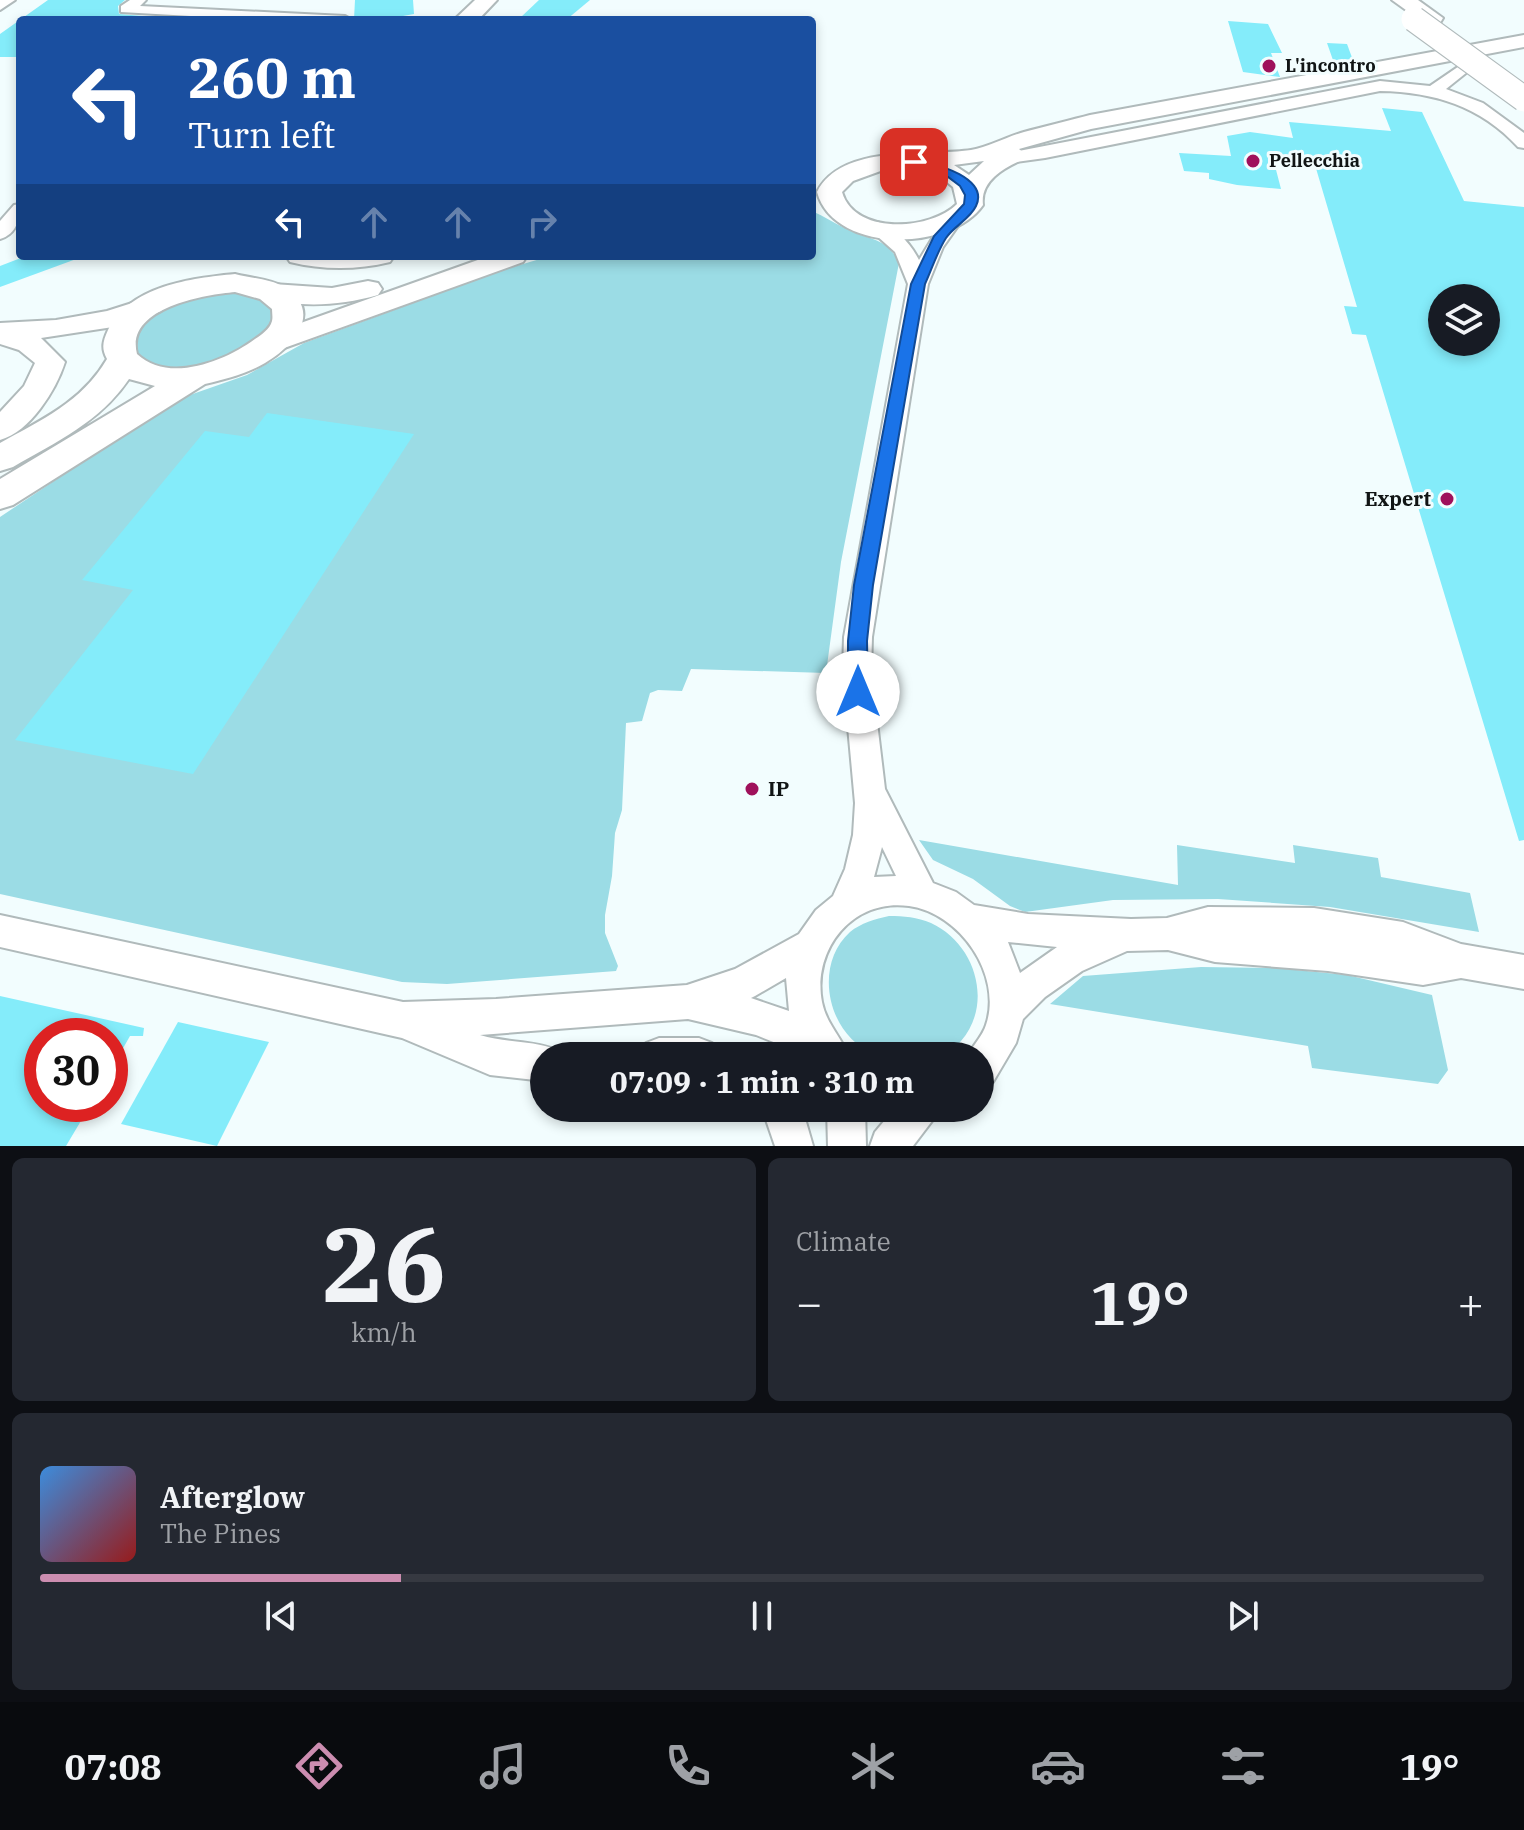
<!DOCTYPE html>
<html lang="en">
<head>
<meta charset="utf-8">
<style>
	:root { --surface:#171b24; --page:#242831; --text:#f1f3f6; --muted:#9ea1a6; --line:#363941; --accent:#cc8db0 }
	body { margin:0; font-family:"IBM Plex Serif",serif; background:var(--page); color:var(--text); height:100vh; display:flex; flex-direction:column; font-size:30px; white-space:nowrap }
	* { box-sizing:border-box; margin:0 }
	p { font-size:26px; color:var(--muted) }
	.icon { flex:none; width:44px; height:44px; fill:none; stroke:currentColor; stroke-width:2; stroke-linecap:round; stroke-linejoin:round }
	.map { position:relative; height:1146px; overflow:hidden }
	.drawer { display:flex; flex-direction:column; gap:12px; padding:12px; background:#0d0f14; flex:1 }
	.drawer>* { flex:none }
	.top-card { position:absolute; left:16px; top:16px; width:800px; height:244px; border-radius:8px; box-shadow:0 4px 12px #0003; background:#1a4fa0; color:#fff; overflow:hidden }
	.buttons { position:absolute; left:1428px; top:284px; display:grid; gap:16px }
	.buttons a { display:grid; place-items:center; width:72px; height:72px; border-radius:50%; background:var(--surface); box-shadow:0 4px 12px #0003; font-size:40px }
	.speed { position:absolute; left:24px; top:1018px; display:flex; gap:16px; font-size:40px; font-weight:700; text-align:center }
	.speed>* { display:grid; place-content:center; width:104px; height:104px; border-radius:50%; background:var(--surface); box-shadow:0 4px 12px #0003; line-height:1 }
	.speed .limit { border:12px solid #d22; background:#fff; color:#111 }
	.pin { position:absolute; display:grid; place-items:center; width:68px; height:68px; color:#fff; margin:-34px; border-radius:16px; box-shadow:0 4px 12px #0006 }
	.me { position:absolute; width:88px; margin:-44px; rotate:0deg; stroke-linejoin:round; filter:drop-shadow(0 0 6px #0008) }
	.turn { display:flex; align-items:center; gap:28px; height:168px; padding:0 40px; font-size:36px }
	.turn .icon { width:104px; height:104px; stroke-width:2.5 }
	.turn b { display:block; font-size:56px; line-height:68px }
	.lanes { display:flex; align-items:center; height:76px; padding:0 40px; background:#0003; justify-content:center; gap:40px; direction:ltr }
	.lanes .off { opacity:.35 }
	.big { font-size:60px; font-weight:700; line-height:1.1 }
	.drawer .tile { flex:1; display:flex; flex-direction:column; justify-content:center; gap:12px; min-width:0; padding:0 28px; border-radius:12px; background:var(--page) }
	.drawer .dial { align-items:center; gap:0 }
	.dial b { font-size:104px; line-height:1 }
	.song { display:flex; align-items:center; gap:24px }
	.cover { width:96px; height:96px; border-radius:12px; background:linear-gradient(135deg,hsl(210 70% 55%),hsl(0 70% 35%)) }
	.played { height:8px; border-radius:4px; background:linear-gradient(90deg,var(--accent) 25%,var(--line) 25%) }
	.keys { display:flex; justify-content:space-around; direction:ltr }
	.heat { display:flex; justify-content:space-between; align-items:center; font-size:44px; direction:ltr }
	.drawer .tiles { flex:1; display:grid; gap:12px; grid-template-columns:1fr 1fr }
	.tile:last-child { grid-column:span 2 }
	.trip { position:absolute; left:530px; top:1042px; width:464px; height:80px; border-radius:40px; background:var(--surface); box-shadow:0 4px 12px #0003; font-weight:700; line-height:80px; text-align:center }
	.tabs { display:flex; height:128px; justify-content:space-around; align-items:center; background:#090b0e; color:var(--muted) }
	.tabs .icon { width:56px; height:56px }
	.tabs .on { color:var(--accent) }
	.tabs b { font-size:36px; color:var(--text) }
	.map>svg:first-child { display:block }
	.green { fill:#9bdce5 }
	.building { fill:#84ecfa; fill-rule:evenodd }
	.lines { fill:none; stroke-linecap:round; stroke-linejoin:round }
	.minor-casing { stroke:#b0babb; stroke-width:4 }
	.secondary-casing { stroke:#b0babb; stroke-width:4 }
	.primary-casing { stroke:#b0babb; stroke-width:4 }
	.trunk-casing { stroke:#b0babb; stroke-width:4 }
	.minor { fill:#fff; fill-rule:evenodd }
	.secondary { fill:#fff; fill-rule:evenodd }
	.primary { fill:#fff; fill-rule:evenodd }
	.trunk { fill:#fff; fill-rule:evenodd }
	.trunk-bridge-casing { stroke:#b0babb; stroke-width:27; stroke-linecap:butt }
	.trunk-bridge { stroke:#fff; stroke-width:25 }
	.route { fill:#1a73e8; stroke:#114b97; stroke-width:2 }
	.poi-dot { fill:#9f115b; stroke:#f2fdfe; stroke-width:3 }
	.labels { text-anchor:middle; stroke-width:6; stroke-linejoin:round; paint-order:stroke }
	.far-poi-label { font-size:18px; font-weight:bold; fill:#111515; stroke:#f2fdfe; text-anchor:start }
	.poi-label { font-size:20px; font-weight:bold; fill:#111515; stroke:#f2fdfe; text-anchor:end }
</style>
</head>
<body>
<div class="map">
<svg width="1524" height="1146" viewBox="0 0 1524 1146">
	<rect width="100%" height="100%" fill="#f2fdfe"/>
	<g class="green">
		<path d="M812,211C824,216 835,224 847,229C868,240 889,238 899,263L841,562L826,673L691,669L682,691L658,690L650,693L642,721L626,723L622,810L615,833L612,876L605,915V933L618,966L616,971L447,984L402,982L0,894V517L114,441L187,396L247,375L304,343L503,270L550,256H812Z"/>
		<path d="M216,293C237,293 260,293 273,313L272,328L222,364L164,370L136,356L133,341C152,308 181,302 216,293Z"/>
		<path d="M919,840L1178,885L1177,845L1295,863L1293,845L1378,858L1381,877L1470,893L1479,932L1330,907L1218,899L1113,900L1025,912L1010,906L973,879L933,860Z"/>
		<path d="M889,916C904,916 917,917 931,923C975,943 994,1003 961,1041C949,1055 935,1056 918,1056C904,1056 888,1059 875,1054C828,1037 812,966 850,932C861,923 875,919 889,916Z"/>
		<path d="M1201,967L1276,968L1347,975L1432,995L1448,1070L1438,1084L1312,1068L1308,1046L1050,1004L1083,976Z"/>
	</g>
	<g class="building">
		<path d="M48,0H125L118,6L119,14L154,17L151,20H20V57H0V34Z"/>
		<path d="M355,0H413L414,14L381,20V16L354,19Z"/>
		<path d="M539,0H590L566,20L520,18Z"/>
		<path d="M1228,21L1268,24L1282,53H1271L1280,77L1243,72Z"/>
		<path d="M1327,43L1347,44L1354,63H1334Z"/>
		<path d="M1382,108L1422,112L1464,201L1524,207V840L1519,841L1366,335L1352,334L1344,306L1357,307L1315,165L1274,162L1281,189L1237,185L1209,179V173L1184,171L1179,153L1231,156L1227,136L1250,132L1293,138L1289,122L1391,131ZM1442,298H1486V342H1442Z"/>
		<path d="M26,256H79V258L0,287V266Z"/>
		<path d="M267,413L414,434L193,774L15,740L133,590L82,580L205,431L249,437Z"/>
		<path d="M0,996L144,1028L143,1036H130L110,1071V1036H42V1104H91L66,1146H0Z"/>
		<path d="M178,1022L269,1042L217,1146L121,1124Z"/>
	</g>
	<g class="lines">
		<defs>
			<g id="minor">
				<path d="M0,0H15L0,10Z"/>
				<path d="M130,0H146L140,6L345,16L352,20H261L121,12V6Z"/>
				<path d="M1471,58L1478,62L1476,65L1446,89L1483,103L1524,133V148L1518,147C1480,106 1434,92 1380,91L1045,158L1008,163L999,158L1008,153L1380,81L1430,86Z"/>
				<path d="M20,204C20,218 17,234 0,239V221L14,205Z"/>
				<path d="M951,217L960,223L943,247L928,284L872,637L871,672L885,789L933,883L956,892L974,905L1028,914L1131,919L1167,918L1208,907L1314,908L1403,922L1461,944L1524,955V989L1461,978L1423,985L1328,971L1215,962L1168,950L1127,951L1082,971L1045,997L1023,1019L1016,1043L993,1082L980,1087V1056H967C973,1046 983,1035 986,1025C1003,975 960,913 909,906C853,898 812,949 822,1002C826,1023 841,1037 849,1056H809L756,1035L688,1019L480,1035C505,1043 533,1040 557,1050L559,1056H544V1081L490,1075L402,1038L0,947V915L403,1002L496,999L687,985L735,969L799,934L816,910L833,896L845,869L853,835L855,803L843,672L844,637L908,284L895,252L868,228L877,222C897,228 910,243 919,260L944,219ZM882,847L896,876L874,877ZM1008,942L1057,947L1020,973ZM786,978L789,1011L751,998L755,996Z"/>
				<path d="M659,1038H699L712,1043L717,1056H641L646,1043Z"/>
				<path d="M762,1108H802L813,1146H775Z"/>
				<path d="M827,1108H865L866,1146H828Z"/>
				<path d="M895,1108H938L932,1121L913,1146H870L875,1132Z"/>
			</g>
			<g id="secondary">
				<path d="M1524,35V47L1091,129L1019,149L1026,155L1022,160C1004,168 980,181 983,205C950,252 834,254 817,192C842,143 925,157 971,150C989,147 1006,137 1024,132C1046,126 1068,121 1090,115ZM984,161L969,175L954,165ZM886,169C909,167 935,170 953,187L957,204C931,230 855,236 842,192L853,181Z"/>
				<path d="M286,256H394L390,262C357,270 323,270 290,262Z"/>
				<path d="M489,256H527L523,262L287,347L277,350L267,347L262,341L267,335Z"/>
				<path d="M368,281L378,283L382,289L378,295C339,306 302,308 263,298L259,292L263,286L273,284L332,288Z"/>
				<path d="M151,297L161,299L165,305L161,311L113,327L41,338L65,362C56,390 30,432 0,440V412L24,386L35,363L19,350L0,344V323L56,320L107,311Z"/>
			</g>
			<g id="primary">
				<path d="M475,0H497L478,20H454Z"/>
				<path d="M235,274C250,278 271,279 284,287C324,311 294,346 265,363C246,374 226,379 205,384L13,505L0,509V479L155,386L129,379C100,422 56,442 13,467L0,471V443C41,420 82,402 107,359C101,348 103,341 108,330C130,286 191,278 235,274ZM235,292L260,299L272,309C272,313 273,317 272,321C270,329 261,335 255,339C225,361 169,384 137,354C125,308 203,295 235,292Z"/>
			</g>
			<path id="trunk" d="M1392,0H1418L1443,18L1440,23H1424Z"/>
		</defs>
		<use href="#minor" class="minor-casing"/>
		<use href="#secondary" class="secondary-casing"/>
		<use href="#primary" class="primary-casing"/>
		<use href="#trunk" class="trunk-casing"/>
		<use href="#minor" class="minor"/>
		<use href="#secondary" class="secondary"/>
		<use href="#primary" class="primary"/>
		<use href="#trunk" class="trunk"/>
		<defs>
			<path id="trunk-bridge" d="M1414,19L1524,99"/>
		</defs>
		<use href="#trunk-bridge" class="trunk-bridge-casing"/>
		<use href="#trunk-bridge" class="trunk-bridge"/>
	</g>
	<path class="route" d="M914,158C932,163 990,177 976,206C970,219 954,226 946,238C937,252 932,269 925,284L873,585L867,641L868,692L865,697H851L848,692V641L854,585L911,284L934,236L964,204L965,195L960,186L948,177L910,165L908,162Z"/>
	<g class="poi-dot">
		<circle cx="1269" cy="66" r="8"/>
		<circle cx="1253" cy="161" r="8"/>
		<circle cx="1447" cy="499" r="8"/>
		<circle cx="752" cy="789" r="8"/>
	</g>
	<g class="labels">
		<g class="far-poi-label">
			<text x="1285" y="72">L'incontro</text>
			<text x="1269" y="167">Pellecchia</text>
		</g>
		<g class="poi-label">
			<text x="1431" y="506">Expert</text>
			<text x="768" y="796" text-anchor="start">IP</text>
		</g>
	</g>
</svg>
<div class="buttons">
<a><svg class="icon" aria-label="layers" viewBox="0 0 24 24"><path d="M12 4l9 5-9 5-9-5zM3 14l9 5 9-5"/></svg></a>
</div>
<div class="speed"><div class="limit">30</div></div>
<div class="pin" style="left:914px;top:162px;background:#d93025"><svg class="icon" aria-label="arrive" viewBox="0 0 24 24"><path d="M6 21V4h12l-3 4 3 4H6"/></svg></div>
<svg class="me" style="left:858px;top:692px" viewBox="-20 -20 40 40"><circle r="19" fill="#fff"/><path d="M0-13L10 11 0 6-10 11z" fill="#1a73e8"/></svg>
<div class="trip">07:09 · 1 min · 310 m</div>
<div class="top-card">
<div class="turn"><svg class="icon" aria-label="left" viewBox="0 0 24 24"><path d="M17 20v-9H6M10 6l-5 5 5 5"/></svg><div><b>260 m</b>Turn left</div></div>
<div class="lanes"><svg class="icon" aria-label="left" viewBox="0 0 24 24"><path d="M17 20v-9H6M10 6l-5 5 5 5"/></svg><svg class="icon off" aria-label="ahead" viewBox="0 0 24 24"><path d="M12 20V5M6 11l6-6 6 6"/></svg><svg class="icon off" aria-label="ahead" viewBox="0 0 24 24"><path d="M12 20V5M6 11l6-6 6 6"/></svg><svg class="icon off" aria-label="right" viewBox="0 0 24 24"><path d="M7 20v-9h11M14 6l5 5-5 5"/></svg></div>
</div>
</div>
<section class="drawer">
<div class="tiles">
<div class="tile dial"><b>26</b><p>km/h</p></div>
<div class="tile"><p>Climate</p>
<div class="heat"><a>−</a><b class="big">19°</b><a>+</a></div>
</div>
<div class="tile">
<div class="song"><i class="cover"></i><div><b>Afterglow</b><p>The Pines</p></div></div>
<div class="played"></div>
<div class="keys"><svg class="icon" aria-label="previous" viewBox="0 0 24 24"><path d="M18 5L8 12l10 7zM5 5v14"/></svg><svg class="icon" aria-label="pause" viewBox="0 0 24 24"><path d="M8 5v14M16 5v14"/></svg><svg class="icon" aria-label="next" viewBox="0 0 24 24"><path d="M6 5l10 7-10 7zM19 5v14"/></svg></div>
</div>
</div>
</section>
<nav class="tabs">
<b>07:08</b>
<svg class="icon on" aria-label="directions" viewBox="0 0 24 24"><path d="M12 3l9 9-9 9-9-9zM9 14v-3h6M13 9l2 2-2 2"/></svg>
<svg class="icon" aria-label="music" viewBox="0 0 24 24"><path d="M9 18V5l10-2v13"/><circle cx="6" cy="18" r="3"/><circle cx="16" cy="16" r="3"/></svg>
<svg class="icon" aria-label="phone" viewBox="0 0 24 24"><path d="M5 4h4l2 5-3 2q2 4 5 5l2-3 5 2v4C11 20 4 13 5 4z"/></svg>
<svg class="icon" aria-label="climate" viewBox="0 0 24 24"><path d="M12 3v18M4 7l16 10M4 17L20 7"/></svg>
<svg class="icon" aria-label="car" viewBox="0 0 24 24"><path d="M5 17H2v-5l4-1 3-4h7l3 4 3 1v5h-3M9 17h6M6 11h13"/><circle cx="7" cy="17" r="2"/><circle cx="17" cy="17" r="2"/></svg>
<svg class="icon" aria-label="filters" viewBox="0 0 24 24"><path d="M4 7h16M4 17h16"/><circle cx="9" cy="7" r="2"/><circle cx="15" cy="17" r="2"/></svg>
<b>19°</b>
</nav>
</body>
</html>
